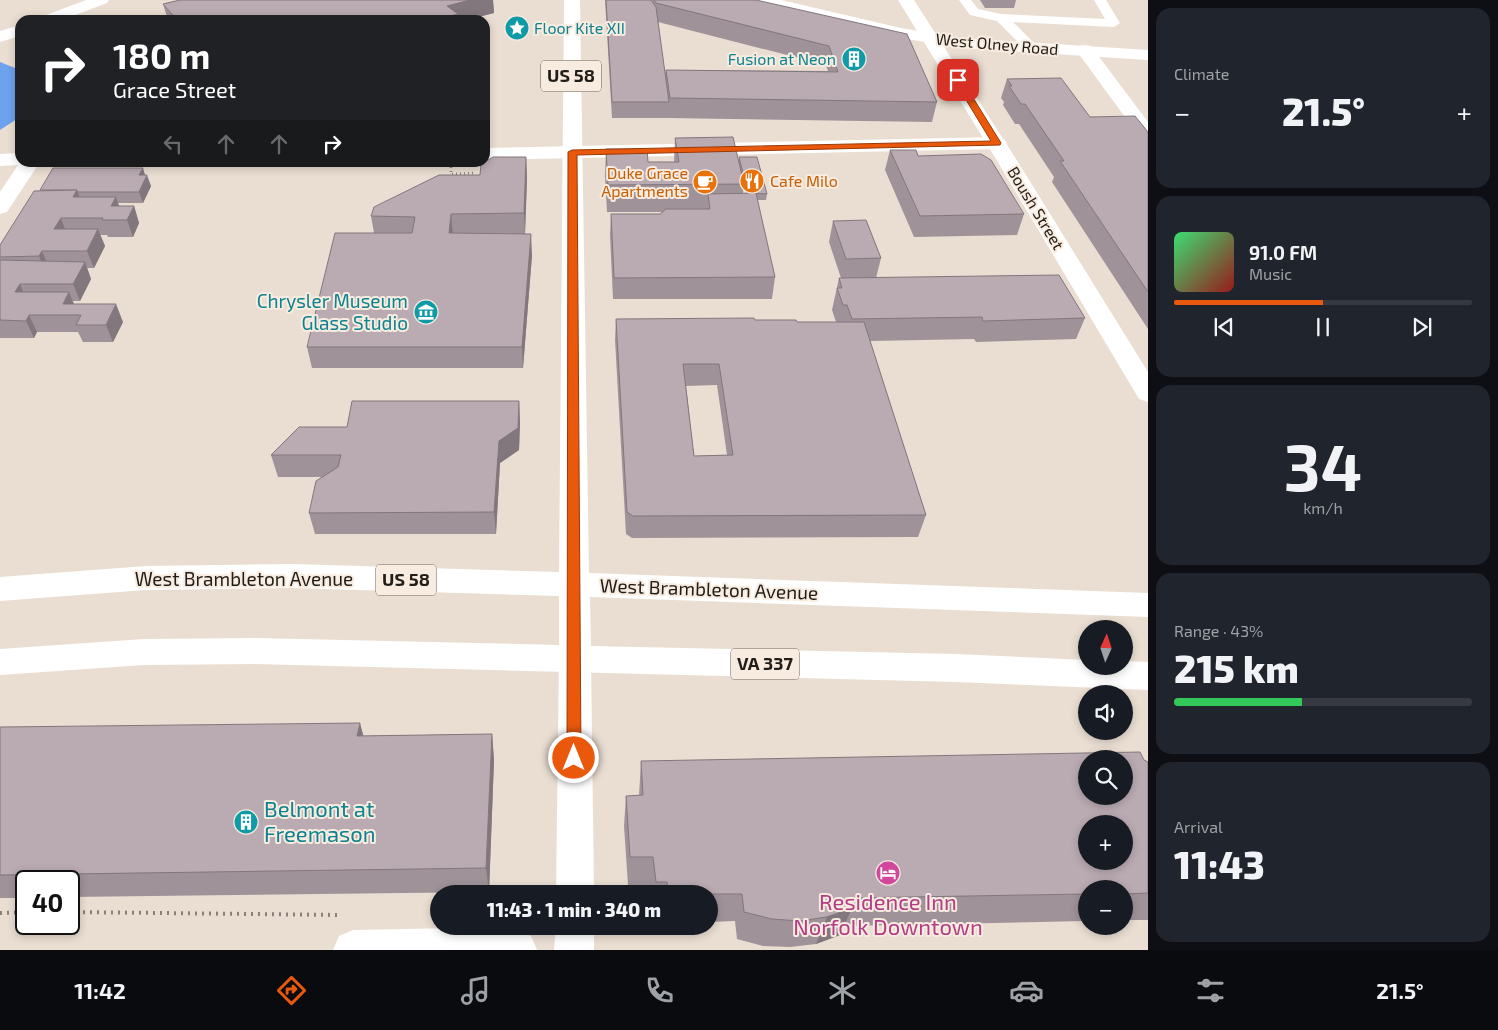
<!DOCTYPE html>
<html lang="en">
<head>
<meta charset="utf-8">
<style>
	:root { --surface:#171b24; --page:#20242c; --text:#f1f3f6; --muted:#9ea1a6; --line:#363941; --accent:#ea580c }
	body { margin:0; font-family:"Exo 2",sans-serif; background:var(--page); color:var(--text); height:100vh; display:flex; flex-direction:column; font-size:19px; white-space:nowrap }
	* { box-sizing:border-box; margin:0 }
	p { font-size:16px; color:var(--muted) }
	.icon { flex:none; width:28px; height:28px; fill:none; stroke:currentColor; stroke-width:2; stroke-linecap:round; stroke-linejoin:round }
	.map { position:relative; flex:1; overflow:hidden }
	.drawer { display:flex; flex-direction:column; gap:8px; padding:8px; background:#0d0f14; width:350px }
	.drawer>* { flex:none }
	.hud { position:absolute; left:15px; top:15px; width:475px; height:152px; border-radius:15px; box-shadow:0 2px 8px #0003; background:#202124; color:#fff; overflow:hidden }
	.needle { width:32px; rotate:3deg }
	.fabs { position:absolute; left:1078px; top:620px; display:grid; gap:10px }
	.fabs a { display:grid; place-items:center; width:55px; height:55px; border-radius:50%; background:var(--surface); box-shadow:0 2px 8px #0003; font-size:25px }
	.speed { position:absolute; left:15px; top:870px; display:flex; gap:10px; font-size:25px; font-weight:700; text-align:center }
	.speed>* { display:grid; place-content:center; width:65px; height:65px; border-radius:50%; background:var(--surface); box-shadow:0 2px 8px #0003; line-height:1 }
	.speed .limit { border:2px solid #111; border-radius:8px; background:#fff; color:#111 }
	.pin { position:absolute; display:grid; place-items:center; width:42px; height:42px; color:#fff; margin:-21px; border-radius:10px; box-shadow:0 2px 8px #0006 }
	.me { position:absolute; width:55px; margin:-28px; rotate:0deg; stroke-linejoin:round; filter:drop-shadow(0 0 4px #0008) }
	.turn { display:flex; align-items:center; gap:18px; height:105px; padding:0 15px; font-size:22px }
	.turn .icon { width:65px; height:65px; stroke-width:2.5 }
	.turn b { display:block; font-size:35px; line-height:42px }
	.lanes { display:flex; align-items:center; height:48px; padding:0 15px; background:#0003; justify-content:center; gap:25px; direction:ltr }
	.lanes .off { opacity:.35 }
	.big { font-size:38px; font-weight:800; line-height:1.1 }
	.drawer .tile { flex:1; display:flex; flex-direction:column; justify-content:center; gap:8px; min-width:0; padding:0 18px; border-radius:15px; background:var(--page) }
	.drawer .dial { align-items:center; gap:0 }
	.dial b { font-size:65px; line-height:1 }
	.song { display:flex; align-items:center; gap:15px }
	.cover { width:60px; height:60px; border-radius:8px; background:linear-gradient(135deg,hsl(140 70% 55%),hsl(0 70% 35%)) }
	.played { height:5px; border-radius:2px; background:linear-gradient(90deg,var(--accent) 50%,var(--line) 50%) }
	.keys { display:flex; justify-content:space-around; direction:ltr }
	.heat { display:flex; justify-content:space-between; align-items:center; font-size:28px; direction:ltr }
	.charge { height:8px; border-radius:4px; background:linear-gradient(90deg,#34c759 43%,var(--line) 0) }
	.trip { position:absolute; left:430px; top:885px; width:288px; height:50px; border-radius:25px; background:var(--surface); box-shadow:0 2px 8px #0003; font-weight:800; line-height:50px; text-align:center }
	.menu { display:flex; height:80px; justify-content:space-around; align-items:center; background:#090b0e; color:var(--muted) }
	.menu .icon { width:35px; height:35px }
	.menu .selected { color:var(--accent) }
	.menu b { font-size:22px; color:var(--text) }
	main { display:flex; flex:1; min-height:0 }
	.map>svg:first-child { display:block }
	.water { fill:#6da2ee }
	.lines { fill:none; stroke-linecap:round; stroke-linejoin:round }
	.path-far1 { stroke:#898179; stroke-width:2.5; stroke-dasharray:1 3; stroke-linecap:butt }
	.path { stroke:#898179; stroke-width:4; stroke-dasharray:2 5; stroke-linecap:butt }
	.service { fill:#fff; fill-rule:evenodd }
	.minor { fill:#fff; fill-rule:evenodd }
	.tertiary { fill:#fff; fill-rule:evenodd }
	.secondary { fill:#fff; fill-rule:evenodd }
	.primary { fill:#fff; fill-rule:evenodd }
	.wall { fill:#a09299; fill-rule:evenodd }
	.shaded-wall { fill:#82777d }
	.building { fill:#baaab2; stroke:#82777d; fill-rule:evenodd }
	.route { fill:#ea580c; stroke:#983908 }
	.labels { text-anchor:middle; stroke-width:4; stroke-linejoin:round; paint-order:stroke }
	.far-culture-label { font-size:16px; fill:#0d838f; stroke:#f8ebdf; text-anchor:start }
	.far-street-label { font-size:16px; fill:#211d19; stroke:#f8ebdf }
	.far-food-label { font-size:16px; fill:#c56008; stroke:#f8ebdf; text-anchor:end }
	.shield { fill:#f8ebdf; stroke:#625b54; stroke-width:1 }
	.shield-label { font-size:18px; font-weight:bold; fill:#211d19 }
	.culture-label { font-size:19px; fill:#0d838f; stroke:#f8ebdf; text-anchor:end }
	.street-label { font-size:19px; fill:#211d19; stroke:#f8ebdf }
	.near-culture-label { font-size:22px; fill:#0d838f; stroke:#f8ebdf; text-anchor:start }
	.near-hotel-label { font-size:22px; fill:#b23c85; stroke:#f8ebdf }
</style>
</head>
<body>
<main>
<div class="map">
<svg width="1148" height="950" viewBox="0 0 1148 950">
	<rect width="100%" height="100%" fill="#eaded2"/>
	<path class="water" d="M0,62L20,70V117L0,130Z"/>
	<g class="lines">
		<path class="path-far1" d="M451,167V174L474,173"/>
		<g class="path">
			<path d="M69,912L341,915"/>
			<path d="M0,913L26,912"/>
		</g>
		<path class="service" d="M959,0H971L978,9L1001,14L1105,19L1094,0H1106L1120,23L1114,27L1013,22L1038,47L1031,51L1026,50L997,21L970,15Z"/>
		<g class="minor">
			<path d="M86,0H109L107,3L62,20H39L41,17Z"/>
			<path d="M20,25V36L0,42V31Z"/>
			<path d="M1085,45L1091,46L1148,122V141L1141,139L1076,50L1079,46Z"/>
			<path d="M997,137L1004,139L1007,143L1004,147L997,149L485,160V148Z"/>
			<path d="M20,153V162H40L7,212L0,214V192L18,165L0,166V154Z"/>
			<path d="M509,927L531,936L537,950H333L339,936L353,930Z"/>
		</g>
		<g class="tertiary">
			<path d="M752,0H781L901,28L960,38L1148,50V60L960,48L901,38L754,3Z"/>
			<path d="M575,646L586,650L591,659L594,894H556L559,659L564,650Z"/>
			<path d="M556,926H594V950H554Z"/>
		</g>
		<path class="secondary" d="M898,0H914L1016,159L1148,372V402L1139,399L996,159Z"/>
		<path class="primary" d="M564,0H580L589,573L1148,593V617L590,597L591,646L956,654L1086,660V666H1124V661L1148,662V690L956,682L255,664L144,665L0,675V649L144,639L255,638L559,645V596L292,588L146,590L0,601V577L146,566L292,564L559,572Z"/>
	</g>
	<g class="wall">
		<path d="M180,0H493L494,13L466,20H168L163,4Z"/>
		<path d="M605,0H756L937,102L932,122L668,118H612ZM658,22L826,65L828,71L666,70L665,74Z"/>
		<path d="M980,0H1016L1014,8H985Z"/>
		<path d="M1007,79L1090,117L1148,132V329L1052,182L1054,177L1019,124H1015L1003,105L1004,102L1001,98Z"/>
		<path d="M675,138L739,160V157L767,194L766,200H757L775,277L772,299H613L610,235L611,214H660L662,212H607L605,176L606,149L648,162H674ZM744,186L746,193H743Z"/>
		<path d="M890,150L918,156L1024,214L1017,235L914,237L885,170Z"/>
		<path d="M526,157L527,178L525,234L532,255L523,368H312L307,347L374,233L371,216Z"/>
		<path d="M145,175L151,186L143,203H118L119,206H134L139,223L133,237H108L107,235H100L105,246L94,268H87L91,279L80,301H73L74,304L123,322L113,342H83L78,332H37L34,338H0V245L40,191Z"/>
		<path d="M833,221L881,258L876,278L1085,318L1076,339L976,342L974,339L870,341L926,515L918,537L632,538L626,534L615,340L616,319L755,320L797,322H836L832,310L839,278H841L829,242ZM717,385L727,455L694,456L686,386Z"/>
		<path d="M519,401L520,423L519,450L500,463L496,534H315L309,513L323,477H278L271,455L347,427Z"/>
		<path d="M0,727L363,736L492,734L494,760L489,892L69,897V881H26V898H0Z"/>
		<path d="M1144,760L1148,762V920H1124V889H1086V921L844,926L840,935L816,944L790,947L763,946L737,939L735,921L709,922V894H651L650,885H628L624,826L626,796H639L641,761Z"/>
	</g>
	<g class="shaded-wall">
		<path d="M470,0H493L494,13L466,20H435L447,6Z"/>
		<path d="M526,157L527,178L525,234L524,213Z"/>
		<path d="M143,168L146,178L147,175L151,186L143,203L139,192V175Z"/>
		<path d="M77,190L83,207L73,197Z"/>
		<path d="M116,197L122,214L111,206Z"/>
		<path d="M134,206L139,223L133,237L127,220Z"/>
		<path d="M451,214L453,235L449,233Z"/>
		<path d="M61,218L67,235L54,229Z"/>
		<path d="M98,229L105,246L94,268L87,251Z"/>
		<path d="M531,234L532,255L523,368L522,347Z"/>
		<path d="M42,251L49,268L46,273L39,256Z"/>
		<path d="M85,262L91,279L80,301L73,284Z"/>
		<path d="M20,284L27,301L15,292Z"/>
		<path d="M69,292L76,310L63,304Z"/>
		<path d="M116,304L123,322L113,342L106,325Z"/>
		<path d="M29,315L37,332L34,338L26,321Z"/>
		<path d="M519,401L520,423L519,450L500,463L496,534L494,512L499,441Z"/>
		<path d="M360,723L367,749L357,736Z"/>
		<path d="M492,734L494,760L489,892L486,868Z"/>
		<path d="M852,908L840,935L816,944L827,917Z"/>
	</g>
	<g class="building">
		<path d="M180,0H470L447,6L458,14L435,20H177L163,4Z"/>
		<path d="M606,0H651L656,7L669,102H612Z"/>
		<path d="M654,0H756L907,34L937,102L670,98L666,70L838,72L829,46L656,3Z"/>
		<path d="M1061,78L1090,117L1135,116L1148,132V292L1060,161H1064L1025,104H1021L1009,86H1012L1007,79Z"/>
		<path d="M733,137L744,184L608,185L606,149H647L648,162H679L675,138Z"/>
		<path d="M890,150H916L918,156L981,154L991,160L1024,214L920,216Z"/>
		<path d="M493,157H526L524,213L451,214L449,233L531,234L522,347H307L335,233H412L415,217L371,216L374,207L439,175H480L481,164L485,162Z"/>
		<path d="M739,157H757L767,194L748,193Z"/>
		<path d="M53,168H143L139,175H147L139,192H77V190H40Z"/>
		<path d="M77,190L73,197H116L111,206H134L127,220H102L103,218H61L54,229H98L87,251H42L39,256L0,257V245L34,191Z"/>
		<path d="M756,193L775,277L614,278L611,214H660L666,209H710L708,194Z"/>
		<path d="M866,220L881,258L846,259L833,221Z"/>
		<path d="M0,260L85,262L73,284H20L15,292H69L63,304H116L106,325H76L81,315H29L26,321L0,320Z"/>
		<path d="M1059,275L1085,318L983,321L982,317L852,319L847,305H843L837,288H842L839,278Z"/>
		<path d="M754,318L755,320H796L797,322H864L926,515L633,516L627,512L616,319ZM683,364H719L733,455L694,456Z"/>
		<path d="M352,401H519L518,428L499,441L494,512L309,513L316,481L338,467L341,455H271L299,427H347Z"/>
		<path d="M360,723L357,736L492,734L486,868L0,875V727Z"/>
		<path d="M1140,752L1144,760L1148,762V893L1124,894V889H1086V894L851,898L852,908L827,917L800,921L772,919L744,912L742,894H668L667,882H656L653,857H630L626,796L643,795L641,761ZM1086,759H1124V796H1086ZM1086,824H1124V861H1086Z"/>
	</g>
	<path class="route" d="M958,78L962,80L1001,143L1000,145L577,155L581,758L579,763L574,764L569,763L567,758L568,152L572,150L991,141L954,80Z"/>
	<defs>
		<symbol id="sight-disc" viewBox="-11 -11 22 22"><circle r="9.5" fill="#0f9aa8" stroke="#f8ebdf"/><path d="M0-6L1.8-2.2L6-1.7L2.9 1.2L3.7 5.4L0 3.3L-3.7 5.4L-2.9 1.2L-6-1.7L-1.8-2.2Z" fill="#fff"/></symbol>
		<symbol id="building-disc" viewBox="-11 -11 22 22"><circle r="9.5" fill="#0f9aa8" stroke="#f8ebdf"/><path d="M-4-6H4V6H1V3H-1V6H-4ZM-2.5-4.3h1.7v1.8h-1.7ZM.8-4.3h1.7v1.8H.8ZM-2.5-1h1.7V.8h-1.7ZM.8-1h1.7V.8H.8Z" fill="#fff"/></symbol>
		<symbol id="restaurant-disc" viewBox="-11 -11 22 22"><circle r="9.5" fill="#e8710a" stroke="#f8ebdf"/><path d="M-5-6h1v4h1v-4h1v4h1v-4h1v5L-1.5 .5V6h-2V.5L-5-1ZM5-6V6H3V1.5H1.5Q1.5-4 5-6Z" fill="#fff"/></symbol>
		<symbol id="cafe-disc" viewBox="-11 -11 22 22"><circle r="9.5" fill="#e8710a" stroke="#f8ebdf"/><path d="M-5.5-4.5H6V0H3Q3 3.5 0 3.5H-2.5Q-5.5 3.5-5.5 0ZM3-3.2v2h1.7v-2ZM-6 4.5H4V6H-6Z" fill="#fff"/></symbol>
		<symbol id="museum-disc" viewBox="-11 -11 22 22"><circle r="9.5" fill="#0f9aa8" stroke="#f8ebdf"/><path d="M0-6L6-3V-2H-6V-3ZM-5-1h2V3h-2ZM-1-1h2V3h-2ZM3-1h2V3H3ZM-6 4H6V6H-6Z" fill="#fff"/></symbol>
		<symbol id="hotel-disc" viewBox="-11 -11 22 22"><circle r="9.5" fill="#d1479c" stroke="#f8ebdf"/><path d="M-6-4.5h1.5V1H6V5H4.5V3h-9V5H-6ZM-4 0a1.8 1.8 0 1 1 3.6 0ZM.5 0V-2.5h3Q6-2.5 6 0Z" fill="#fff"/></symbol>
	</defs>
	<g fill-rule="evenodd">
		<use href="#sight-disc" x="503" y="14" width="28" height="28"/>
		<use href="#building-disc" x="840" y="45" width="28" height="28"/>
		<use href="#restaurant-disc" x="738" y="167" width="28" height="28"/>
		<use href="#cafe-disc" x="691" y="168" width="28" height="28"/>
		<use href="#museum-disc" x="412" y="298" width="28" height="28"/>
		<use href="#building-disc" x="232" y="808" width="28" height="28"/>
		<use href="#hotel-disc" x="874" y="859" width="28" height="28"/>
	</g>
	<g class="labels">
		<g class="far-culture-label">
			<text x="534" y="34">Floor Kite XII</text>
			<text x="836" y="65" text-anchor="end">Fusion at Neon</text>
		</g>
		<g class="far-street-label">
			<text transform="translate(997 44) rotate(5)" y="6">West Olney Road</text>
			<text transform="translate(1036 208) rotate(59)" y="6">Boush Street</text>
		</g>
		<g class="far-food-label">
			<text x="688" y="179">Duke Grace<tspan x="688" dy="18">Apartments</tspan></text>
			<text x="770" y="187" text-anchor="start">Cafe Milo</text>
		</g>
		<g class="shield">
			<rect x="541" y="60.5" width="60" height="31" rx="4"/>
			<rect x="376" y="564.5" width="60" height="31" rx="4"/>
			<rect x="731" y="648.5" width="68" height="31" rx="4"/>
		</g>
		<g class="shield-label">
			<text x="571" y="82">US 58</text>
			<text x="406" y="586">US 58</text>
			<text x="765" y="670">VA 337</text>
		</g>
		<g class="culture-label">
			<text x="408" y="308">Chrysler Museum<tspan x="408" dy="22">Glass Studio</tspan></text>
		</g>
		<g class="street-label">
			<text x="244" y="586">West Brambleton Avenue</text>
			<text transform="translate(709 589) rotate(2)" y="7">West Brambleton Avenue</text>
		</g>
		<g class="near-culture-label">
			<text x="264" y="817">Belmont at<tspan x="264" dy="25">Freemason</tspan></text>
		</g>
		<g class="near-hotel-label">
			<text x="888" y="910">Residence Inn<tspan x="888" dy="25">Norfolk Downtown</tspan></text>
		</g>
	</g>
</svg>
<div class="fabs">
<a><svg class="needle" viewBox="-14 -14 28 28"><path d="M0-13l5 13h-10z" fill="#e53935"/><path d="M0 13l5-13h-10z" fill="#9ea1a6"/></svg></a>
<a><svg class="icon" aria-label="sound" viewBox="0 0 24 24"><path d="M4 9h4l5-4v14l-5-4H4zM17 9q2 3 0 6"/></svg></a>
<a><svg class="icon" aria-label="search" viewBox="0 0 24 24"><circle cx="10" cy="10" r="6"/><path d="M15 15l6 6"/></svg></a>
<a>+</a>
<a>−</a>
</div>
<div class="speed"><div class="limit">40</div></div>
<div class="pin" style="left:958px;top:80px;background:#d93025"><svg class="icon" aria-label="arrive" viewBox="0 0 24 24"><path d="M6 21V4h12l-3 4 3 4H6"/></svg></div>
<svg class="me" style="left:574px;top:758px" viewBox="-20 -20 40 40"><circle r="17" fill="#ea580c" stroke="#fff" stroke-width="3"/><path d="M0-11L8 9 0 5-8 9z" fill="#fff"/></svg>
<div class="trip">11:43 · 1 min · 340 m</div>
<div class="hud">
<div class="turn"><svg class="icon" aria-label="right" viewBox="0 0 24 24"><path d="M7 20v-9h11M14 6l5 5-5 5"/></svg><div><b>180 m</b>Grace Street</div></div>
<div class="lanes"><svg class="icon off" aria-label="left" viewBox="0 0 24 24"><path d="M17 20v-9H6M10 6l-5 5 5 5"/></svg><svg class="icon off" aria-label="ahead" viewBox="0 0 24 24"><path d="M12 20V5M6 11l6-6 6 6"/></svg><svg class="icon off" aria-label="ahead" viewBox="0 0 24 24"><path d="M12 20V5M6 11l6-6 6 6"/></svg><svg class="icon" aria-label="right" viewBox="0 0 24 24"><path d="M7 20v-9h11M14 6l5 5-5 5"/></svg></div>
</div>
</div>
<section class="drawer">
<div class="tile"><p>Climate</p>
<div class="heat"><a>−</a><b class="big">21.5°</b><a>+</a></div>
</div>
<div class="tile">
<div class="song"><i class="cover"></i><div><b>91.0 FM</b><p>Music</p></div></div>
<div class="played"></div>
<div class="keys"><svg class="icon" aria-label="previous" viewBox="0 0 24 24"><path d="M18 5L8 12l10 7zM5 5v14"/></svg><svg class="icon" aria-label="pause" viewBox="0 0 24 24"><path d="M8 5v14M16 5v14"/></svg><svg class="icon" aria-label="next" viewBox="0 0 24 24"><path d="M6 5l10 7-10 7zM19 5v14"/></svg></div>
</div>
<div class="tile dial"><b>34</b><p>km/h</p></div>
<div class="tile"><p>Range · 43%</p><b class="big">215 km</b><div class="charge"></div></div>
<div class="tile"><p>Arrival</p><b class="big">11:43</b></div>
</section>
</main>
<nav class="menu">
<b>11:42</b>
<svg class="icon selected" aria-label="directions" viewBox="0 0 24 24"><path d="M12 3l9 9-9 9-9-9zM9 14v-3h6M13 9l2 2-2 2"/></svg>
<svg class="icon" aria-label="music" viewBox="0 0 24 24"><path d="M9 18V5l10-2v13"/><circle cx="6" cy="18" r="3"/><circle cx="16" cy="16" r="3"/></svg>
<svg class="icon" aria-label="phone" viewBox="0 0 24 24"><path d="M5 4h4l2 5-3 2q2 4 5 5l2-3 5 2v4C11 20 4 13 5 4z"/></svg>
<svg class="icon" aria-label="climate" viewBox="0 0 24 24"><path d="M12 3v18M4 7l16 10M4 17L20 7"/></svg>
<svg class="icon" aria-label="car" viewBox="0 0 24 24"><path d="M5 17H2v-5l4-1 3-4h7l3 4 3 1v5h-3M9 17h6M6 11h13"/><circle cx="7" cy="17" r="2"/><circle cx="17" cy="17" r="2"/></svg>
<svg class="icon" aria-label="filters" viewBox="0 0 24 24"><path d="M4 7h16M4 17h16"/><circle cx="9" cy="7" r="2"/><circle cx="15" cy="17" r="2"/></svg>
<b>21.5°</b>
</nav>
</body>
</html>
